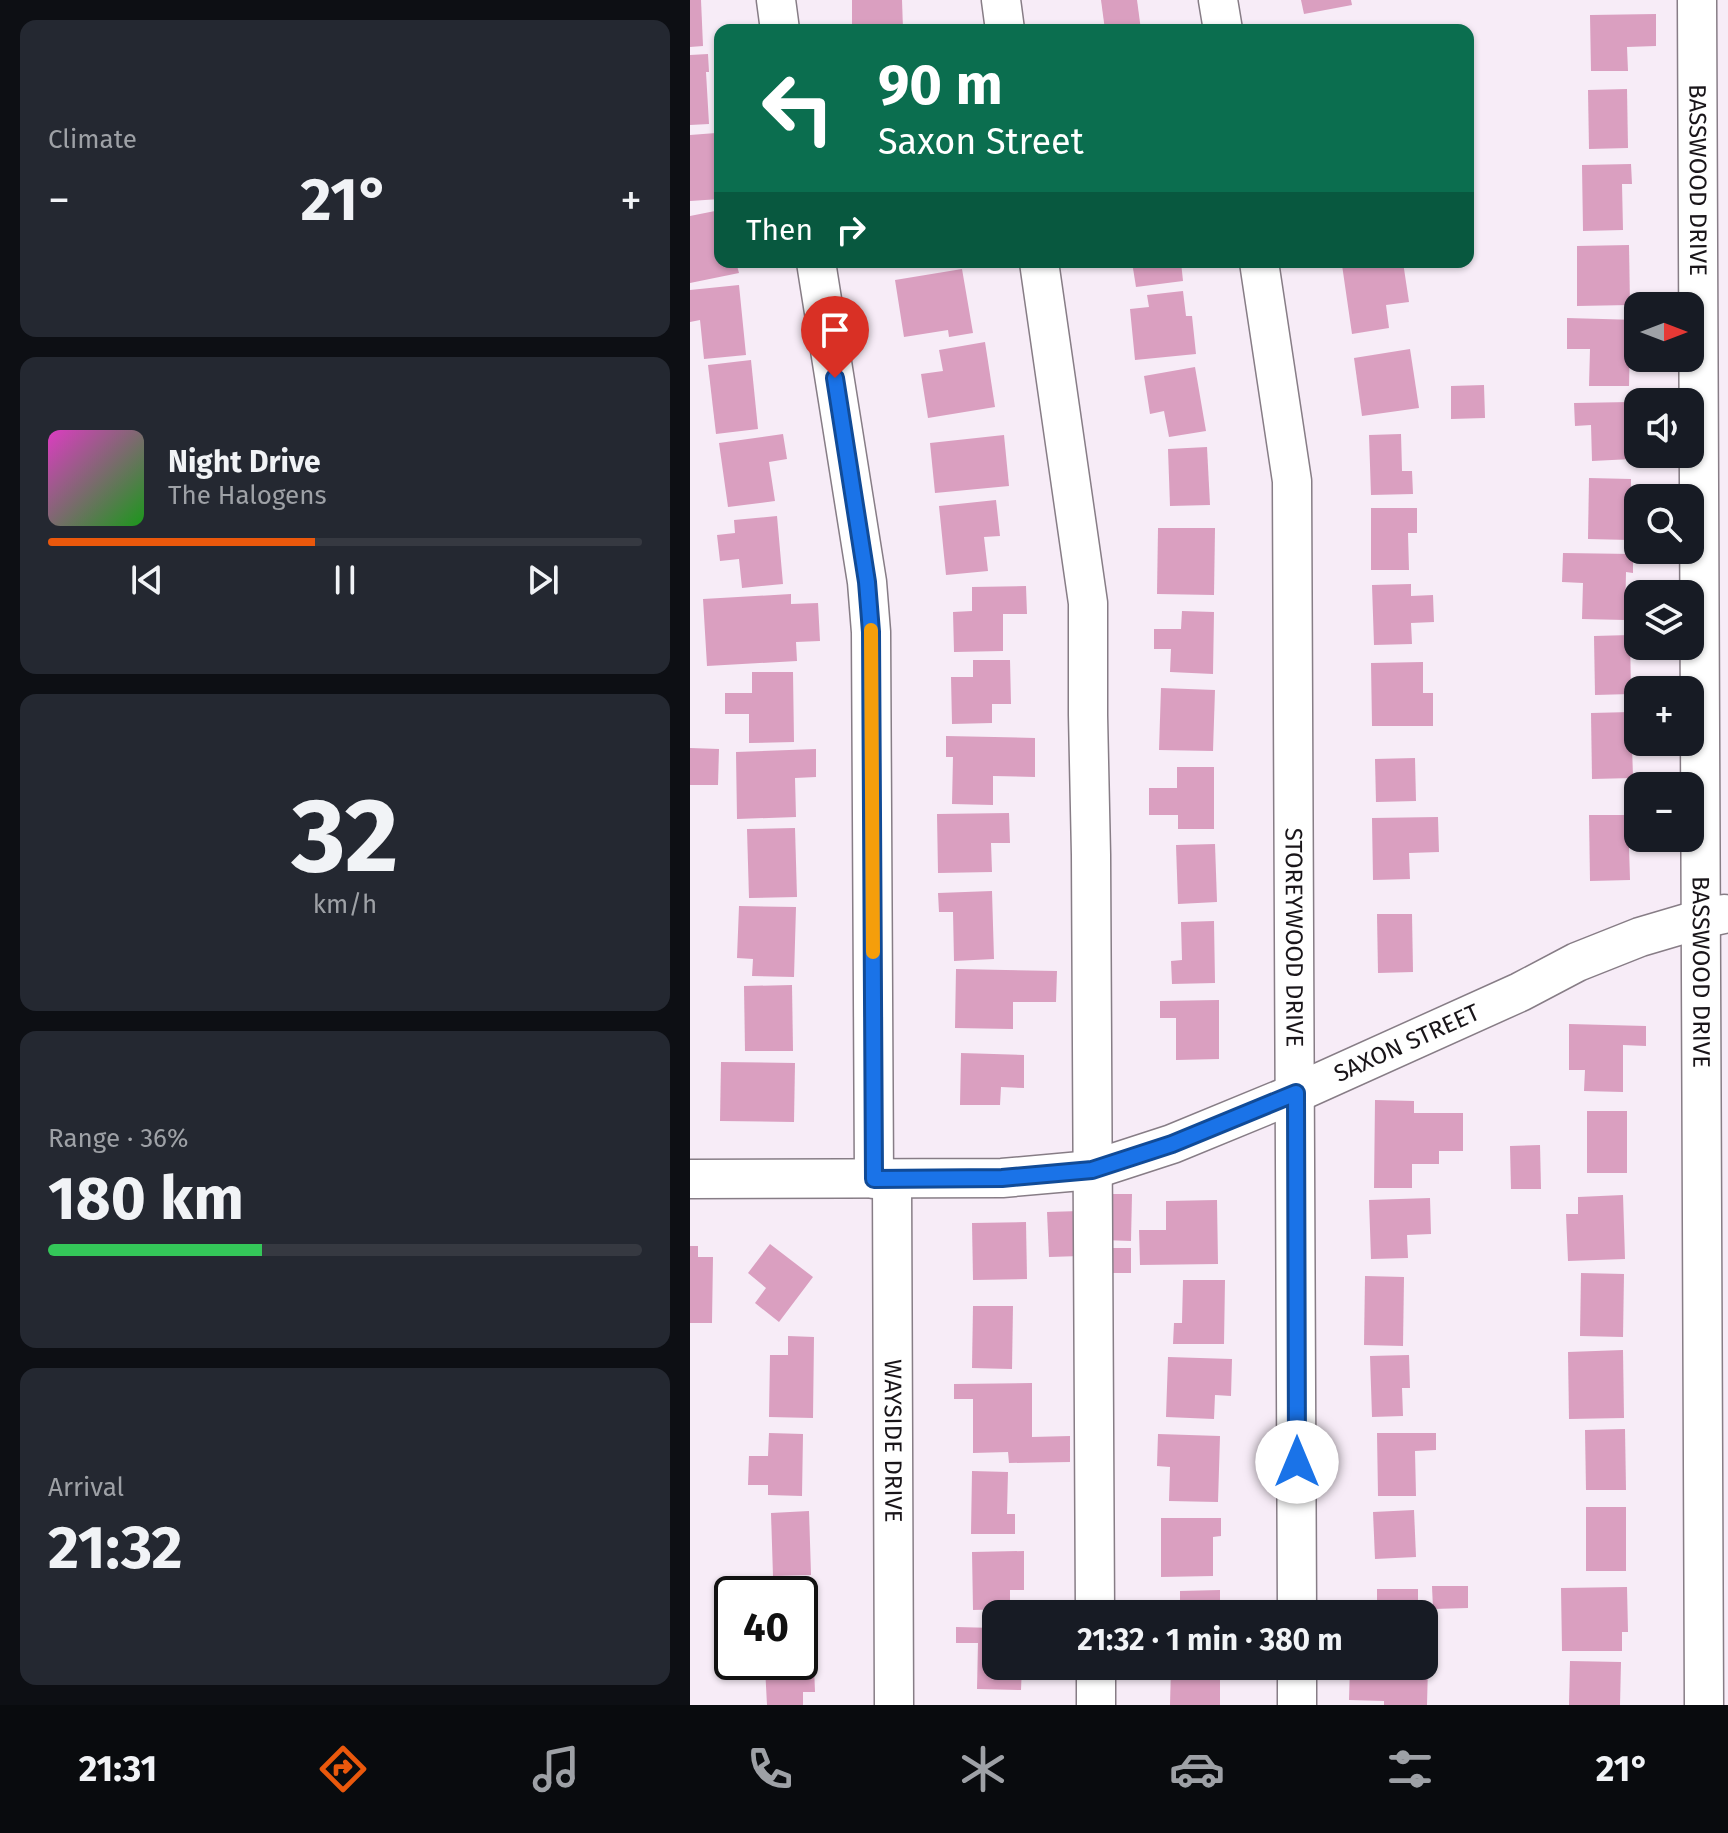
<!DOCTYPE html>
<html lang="en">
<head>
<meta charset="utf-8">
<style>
	:root { --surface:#171b24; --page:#242831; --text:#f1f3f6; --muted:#9ea1a6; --line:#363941; --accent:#ea580c }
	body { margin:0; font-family:"Fira Sans",sans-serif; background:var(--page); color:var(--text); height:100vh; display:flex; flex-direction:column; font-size:30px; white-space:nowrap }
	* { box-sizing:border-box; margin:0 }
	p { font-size:26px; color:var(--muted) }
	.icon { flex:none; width:44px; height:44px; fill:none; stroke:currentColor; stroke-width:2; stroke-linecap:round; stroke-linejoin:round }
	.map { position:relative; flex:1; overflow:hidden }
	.sheet { display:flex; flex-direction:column; gap:20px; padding:20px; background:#0d0f14; width:690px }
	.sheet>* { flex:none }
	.top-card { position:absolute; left:24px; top:24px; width:760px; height:244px; border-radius:16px; box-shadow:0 2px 6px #0004; background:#0b6e4f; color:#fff; overflow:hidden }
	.needle { width:52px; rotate:90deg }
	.controls { position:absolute; left:934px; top:292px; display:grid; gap:16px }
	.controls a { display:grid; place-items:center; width:80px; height:80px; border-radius:16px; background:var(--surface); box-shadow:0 2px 6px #0004; font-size:40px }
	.speed { position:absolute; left:24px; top:1576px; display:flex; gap:16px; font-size:40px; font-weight:700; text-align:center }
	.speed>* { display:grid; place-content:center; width:104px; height:104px; border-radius:50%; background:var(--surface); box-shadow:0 2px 6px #0004; line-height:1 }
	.speed .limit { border:4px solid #111; border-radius:12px; background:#fff; color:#111 }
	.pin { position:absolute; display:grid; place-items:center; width:68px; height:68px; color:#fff; margin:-82px -34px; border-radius:50% 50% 50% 0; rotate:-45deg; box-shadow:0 0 8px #0007 }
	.pin .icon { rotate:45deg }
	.me { position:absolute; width:88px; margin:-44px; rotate:0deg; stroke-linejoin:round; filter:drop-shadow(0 0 6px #0008) }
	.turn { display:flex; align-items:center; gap:28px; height:168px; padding:0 32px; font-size:36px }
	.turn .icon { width:104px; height:104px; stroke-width:2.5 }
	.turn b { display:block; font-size:56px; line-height:68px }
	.then { display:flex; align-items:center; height:76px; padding:0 32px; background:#0003; gap:16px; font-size:30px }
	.big { font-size:60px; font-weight:700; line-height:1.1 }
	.sheet .widget { flex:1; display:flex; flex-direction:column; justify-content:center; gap:12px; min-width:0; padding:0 28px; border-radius:16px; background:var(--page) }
	.sheet .dial { align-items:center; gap:0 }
	.dial b { font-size:104px; line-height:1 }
	.song { display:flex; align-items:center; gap:24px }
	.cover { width:96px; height:96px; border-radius:12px; background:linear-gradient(135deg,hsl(310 70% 55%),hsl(120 70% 35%)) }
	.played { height:8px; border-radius:4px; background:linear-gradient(90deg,var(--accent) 45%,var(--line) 45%) }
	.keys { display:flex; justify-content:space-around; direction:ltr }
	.heat { display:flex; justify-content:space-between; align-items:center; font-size:44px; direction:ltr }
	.charge { height:12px; border-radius:6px; background:linear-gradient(90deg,#34c759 36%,var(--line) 0) }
	.trip { position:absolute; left:292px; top:1600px; width:456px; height:80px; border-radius:16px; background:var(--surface); box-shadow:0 2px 6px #0004; font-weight:700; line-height:80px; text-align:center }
	.tab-bar { display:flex; height:128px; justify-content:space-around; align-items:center; background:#090b0e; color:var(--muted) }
	.tab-bar .icon { width:56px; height:56px }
	.tab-bar .on { color:var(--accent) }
	.tab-bar b { font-size:36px; color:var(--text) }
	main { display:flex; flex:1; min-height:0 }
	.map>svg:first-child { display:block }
	.building { fill:#da9fc0 }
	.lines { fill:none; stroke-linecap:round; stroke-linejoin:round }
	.minor-casing { stroke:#877d86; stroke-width:41 }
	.minor { stroke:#fff; stroke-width:38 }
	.route-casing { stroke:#114b97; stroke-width:20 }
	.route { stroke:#1a73e8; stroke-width:14 }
	.slow { stroke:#f59e0b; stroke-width:14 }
	.labels { text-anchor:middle; stroke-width:8; stroke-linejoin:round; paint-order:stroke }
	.street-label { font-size:24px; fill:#191519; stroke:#f7ecf7 }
</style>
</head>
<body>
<main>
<section class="sheet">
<div class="widget"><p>Climate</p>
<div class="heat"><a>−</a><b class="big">21°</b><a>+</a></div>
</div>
<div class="widget">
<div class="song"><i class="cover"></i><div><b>Night Drive</b><p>The Halogens</p></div></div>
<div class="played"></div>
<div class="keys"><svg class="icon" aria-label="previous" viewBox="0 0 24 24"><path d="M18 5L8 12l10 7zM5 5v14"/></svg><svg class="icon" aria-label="pause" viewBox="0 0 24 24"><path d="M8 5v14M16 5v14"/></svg><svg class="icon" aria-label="next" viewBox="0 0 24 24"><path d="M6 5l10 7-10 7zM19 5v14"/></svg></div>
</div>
<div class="widget dial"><b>32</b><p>km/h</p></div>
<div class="widget"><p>Range · 36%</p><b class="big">180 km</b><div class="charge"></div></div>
<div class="widget"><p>Arrival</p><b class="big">21:32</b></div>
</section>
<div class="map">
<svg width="1038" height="1705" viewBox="0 0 1038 1705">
	<rect width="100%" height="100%" fill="#f7ecf7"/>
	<g class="building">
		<path d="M0,0H11L13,46L0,47Z"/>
		<path d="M162,0H212L213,29L162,30Z"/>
		<path d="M411,0H447L451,30H415Z"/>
		<path d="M611,0H661L662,5L614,14Z"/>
		<path d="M966,14V46L937,47L938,71H901L900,15Z"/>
		<path d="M18,54L19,72H16L19,124L0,125V55Z"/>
		<path d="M937,89L938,148L899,149L898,90Z"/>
		<path d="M26,133L30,199L0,201V135Z"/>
		<path d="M941,164L942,184H932L933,230L893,231L892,165Z"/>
		<path d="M30,210V262H46L49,273L0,283V216Z"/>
		<path d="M939,245L940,305L887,306V246Z"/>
		<path d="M442,262H491L493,281L446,287Z"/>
		<path d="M674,262H713L719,302L696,305L699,328L662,334L652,265Z"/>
		<path d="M272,269L283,333L259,337L258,330L214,337L205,280Z"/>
		<path d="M49,285L56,355L14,359L10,320L0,322V290Z"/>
		<path d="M493,291L496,316H502L506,354L445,360L440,309L459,307L457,295Z"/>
		<path d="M877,318L948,320V341H940L939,386H899L900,349H877Z"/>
		<path d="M295,342L305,407L238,418L231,374L253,371L249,350Z"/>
		<path d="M720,349L729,408L672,416L664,358Z"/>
		<path d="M61,360L68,429L26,434L18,365Z"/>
		<path d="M505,367L516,431L479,437L474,411L460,414L454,376Z"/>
		<path d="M794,385L795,418L761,419V386Z"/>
		<path d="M940,402L942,459L902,461L901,425L885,426L884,403Z"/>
		<path d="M93,434L97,459L79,462L85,501L38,507L29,443Z"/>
		<path d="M711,434L712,471H722L723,494L681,495L679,435Z"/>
		<path d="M314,435L319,486L245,493L240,443Z"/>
		<path d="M517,447L520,505L480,506L478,449Z"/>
		<path d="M899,478L941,479L940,540L898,539Z"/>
		<path d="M306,500L310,536L294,537L298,571L256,575L249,506Z"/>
		<path d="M681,508H727V533H718L719,570H681Z"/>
		<path d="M87,516L93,584L52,588L49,559L30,561L27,535L45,533L44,520Z"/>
		<path d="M468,528H525L524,595L467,594Z"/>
		<path d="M873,553L943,554V573L936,572L935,620L892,619L893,583L872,582Z"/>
		<path d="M721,584V596L743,595L744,622L721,623L722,644L684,645L682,585Z"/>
		<path d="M336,586L337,614H313V651L264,652L263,612L282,611V587Z"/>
		<path d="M101,594V604L128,603L130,641L106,642L107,661L17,666L13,599Z"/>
		<path d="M492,611L524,612L523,674L480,672L481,649H464V629H491Z"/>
		<path d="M940,635L941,694L905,695L904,636Z"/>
		<path d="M283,660H320L321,704H302V723L262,724L261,677H283Z"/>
		<path d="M733,662V693H743V726H682L681,663Z"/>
		<path d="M62,672H103L104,742L59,743V714H35V693H62Z"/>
		<path d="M471,688L525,690L523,751L469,750Z"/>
		<path d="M941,712L943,778L902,779L901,713Z"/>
		<path d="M256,736L345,738V777L303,776V805L262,804L263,757H256Z"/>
		<path d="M0,748L29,749L28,785H0Z"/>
		<path d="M126,749V777L105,778L106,817L47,819L46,752Z"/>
		<path d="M725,758L726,801L686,802L685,759Z"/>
		<path d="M487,767H524V829H488V815H459V788H487Z"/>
		<path d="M319,813L320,843H301L302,872L248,873L247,814Z"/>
		<path d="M899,815H938L940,880L900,881Z"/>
		<path d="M748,817L749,852L719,853L720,879L683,880L682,818Z"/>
		<path d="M105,828L107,897L59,898L57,829Z"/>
		<path d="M525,844L527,902L488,904L486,845Z"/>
		<path d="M302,891L304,959L264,961L263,912H249L248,893Z"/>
		<path d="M49,906L106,907L104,977L62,976L63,959L47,958Z"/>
		<path d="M687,914H722L723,972L688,973Z"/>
		<path d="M524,921L525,983L482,984L481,961L492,960L491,922Z"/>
		<path d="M266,969L367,971L366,1002H323V1029L265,1028Z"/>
		<path d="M102,985L103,1051H55L54,986Z"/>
		<path d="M529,1000V1059L486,1060V1018H470V1001Z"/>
		<path d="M879,1024L956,1026V1046L933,1045V1092L894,1091L895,1070H879Z"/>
		<path d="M271,1053L334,1055V1088L311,1087L310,1105H270Z"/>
		<path d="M31,1062L105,1063L104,1122L30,1121Z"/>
		<path d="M685,1100L724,1101V1113H773V1151H749V1164H722V1188H684Z"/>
		<rect x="897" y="1111" width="40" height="62"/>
		<path d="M850,1145L851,1189H821L820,1146Z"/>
		<path d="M414,1194H442L441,1241L413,1240Z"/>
		<path d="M933,1195L935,1259L878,1261L876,1214H888V1197Z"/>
		<path d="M740,1198L741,1234L717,1235L718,1258L681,1259L679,1200Z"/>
		<path d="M527,1200L528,1264L450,1265L449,1230H476V1201Z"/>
		<path d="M390,1211L391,1256L359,1257L357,1212Z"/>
		<path d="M336,1222L337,1279L283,1280L282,1223Z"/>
		<path d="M80,1244L123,1277L89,1322L65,1303L76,1288L58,1273Z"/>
		<path d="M0,1246H8V1257H23L22,1323H0Z"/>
		<rect x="411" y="1248" width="30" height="25"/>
		<path d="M891,1273L934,1274L933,1337L890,1336Z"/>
		<path d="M675,1276L714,1277L713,1346L674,1345Z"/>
		<path d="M493,1280H535L534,1344H483L484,1323H492Z"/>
		<path d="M283,1306H323L322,1369L282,1368Z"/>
		<path d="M98,1336L124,1337L123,1418L79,1417L80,1355H98Z"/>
		<path d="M933,1350L934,1418L879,1419L878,1352Z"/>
		<path d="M719,1355L720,1388H712L713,1416L682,1417L680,1356Z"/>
		<path d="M478,1357L542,1359L541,1396L525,1395L524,1419L476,1417Z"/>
		<path d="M342,1383V1437L380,1436V1462L319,1463L318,1452L283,1453V1399H264V1384Z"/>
		<path d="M935,1429L936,1490H896L895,1430Z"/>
		<path d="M79,1433L113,1434L112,1496L78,1495V1485H58L59,1456H78Z"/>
		<path d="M687,1433H746V1450L725,1451L726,1496H688Z"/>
		<path d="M468,1434L530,1436L528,1502L479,1501L480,1467L467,1466Z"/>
		<path d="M282,1471L318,1472L317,1514H325V1534H281Z"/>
		<rect x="896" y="1507" width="40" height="64"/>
		<path d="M724,1510L726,1557L685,1559L683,1512Z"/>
		<path d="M119,1511L121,1575L83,1576L81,1513Z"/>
		<path d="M471,1518H531V1536L523,1537V1576L471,1577Z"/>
		<path d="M334,1551V1590H320V1609L283,1610L282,1552Z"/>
		<path d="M742,1586H778V1608L743,1609Z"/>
		<path d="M937,1587L938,1632H932V1651H872L871,1588Z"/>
		<path d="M64,1588L122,1589L121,1650H110V1594H64Z"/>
		<rect x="687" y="1589" width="41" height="25"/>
		<path d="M530,1590V1614H490V1591Z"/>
		<path d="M266,1627L306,1628V1666H332L331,1690L287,1689L288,1643H266Z"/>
		<path d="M880,1661L931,1662L930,1705H879Z"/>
		<path d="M124,1666L125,1692H113V1705H77L75,1667Z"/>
		<path d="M660,1666L738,1667L737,1705H694V1701L659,1700Z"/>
		<path d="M481,1667L530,1668V1705H480Z"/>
	</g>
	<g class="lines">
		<defs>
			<g id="minor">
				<path d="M86,0L90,30"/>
				<path d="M311,0L315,30"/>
				<path d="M528,0L533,30"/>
				<path id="s1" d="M1007,0L1014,1705"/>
				<path d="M126,262L177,582L181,632L184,1179"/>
				<path d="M349,262L398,603V715L401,855L405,1614"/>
				<path id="s2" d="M569,262L602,481L607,1614"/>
				<path id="s3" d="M0,1179L312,1178L402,1170L482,1144L606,1093L830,992L887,962L950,937L1011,919L1034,914"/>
				<path id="s4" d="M202,1179L204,1705"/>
				<path d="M406,1666V1705"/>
				<path d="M607,1666V1705"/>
			</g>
		</defs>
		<use href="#minor" class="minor-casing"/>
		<use href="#minor" class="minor"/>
	</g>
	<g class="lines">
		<defs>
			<path id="route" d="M145,378L177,582L181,632L184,1179L312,1178L402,1170L482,1144L606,1093L607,1462"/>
		</defs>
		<use href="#route" class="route-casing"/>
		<use href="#route" class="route"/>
		<path class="slow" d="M181,630L183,952"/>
	</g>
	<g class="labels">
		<g class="street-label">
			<text dy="8" stroke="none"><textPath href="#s1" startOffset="180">BASSWOOD DRIVE</textPath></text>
			<text dy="8" stroke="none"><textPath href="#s2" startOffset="678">STOREYWOOD DRIVE</textPath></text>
			<text dy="8" stroke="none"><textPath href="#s1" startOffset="972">BASSWOOD DRIVE</textPath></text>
			<text dy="8" stroke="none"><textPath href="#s3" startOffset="742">SAXON STREET</textPath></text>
			<text dy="8" stroke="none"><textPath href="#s4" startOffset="262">WAYSIDE DRIVE</textPath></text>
		</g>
	</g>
</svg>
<div class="controls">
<a><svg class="needle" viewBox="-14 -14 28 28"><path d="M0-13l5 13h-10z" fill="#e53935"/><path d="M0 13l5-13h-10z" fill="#9ea1a6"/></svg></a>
<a><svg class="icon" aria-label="sound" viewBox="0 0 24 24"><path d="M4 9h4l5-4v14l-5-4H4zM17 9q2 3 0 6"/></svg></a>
<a><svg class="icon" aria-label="search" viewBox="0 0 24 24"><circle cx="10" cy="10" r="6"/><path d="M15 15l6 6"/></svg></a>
<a><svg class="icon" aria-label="layers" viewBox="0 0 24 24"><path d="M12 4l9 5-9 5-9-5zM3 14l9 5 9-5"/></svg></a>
<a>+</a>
<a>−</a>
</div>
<div class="speed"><div class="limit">40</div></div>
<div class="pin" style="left:145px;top:378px;background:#d93025"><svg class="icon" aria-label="arrive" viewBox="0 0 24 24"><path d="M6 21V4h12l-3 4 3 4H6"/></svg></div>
<svg class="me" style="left:607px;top:1462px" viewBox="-20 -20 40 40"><circle r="19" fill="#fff"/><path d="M0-13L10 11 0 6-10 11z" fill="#1a73e8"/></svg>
<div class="trip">21:32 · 1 min · 380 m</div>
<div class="top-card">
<div class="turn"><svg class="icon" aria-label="left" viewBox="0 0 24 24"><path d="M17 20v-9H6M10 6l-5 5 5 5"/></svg><div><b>90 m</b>Saxon Street</div></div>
<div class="then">Then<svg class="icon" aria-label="right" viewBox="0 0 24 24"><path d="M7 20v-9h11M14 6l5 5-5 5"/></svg></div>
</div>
</div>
</main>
<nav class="tab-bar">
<b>21:31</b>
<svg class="icon on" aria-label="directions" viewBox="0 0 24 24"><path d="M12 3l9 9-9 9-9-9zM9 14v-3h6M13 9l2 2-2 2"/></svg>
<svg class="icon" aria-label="music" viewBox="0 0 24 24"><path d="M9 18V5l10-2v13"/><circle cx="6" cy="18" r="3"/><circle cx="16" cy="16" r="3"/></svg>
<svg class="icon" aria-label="phone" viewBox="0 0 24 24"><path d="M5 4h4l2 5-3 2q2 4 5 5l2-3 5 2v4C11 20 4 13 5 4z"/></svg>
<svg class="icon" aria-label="climate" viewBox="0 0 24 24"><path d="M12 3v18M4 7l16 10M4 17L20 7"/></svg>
<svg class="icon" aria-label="car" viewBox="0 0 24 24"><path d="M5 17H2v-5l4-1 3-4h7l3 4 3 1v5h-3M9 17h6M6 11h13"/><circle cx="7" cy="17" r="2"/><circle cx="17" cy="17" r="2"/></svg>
<svg class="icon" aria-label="filters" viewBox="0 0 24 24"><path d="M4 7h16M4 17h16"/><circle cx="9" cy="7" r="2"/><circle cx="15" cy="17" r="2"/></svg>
<b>21°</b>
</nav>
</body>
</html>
